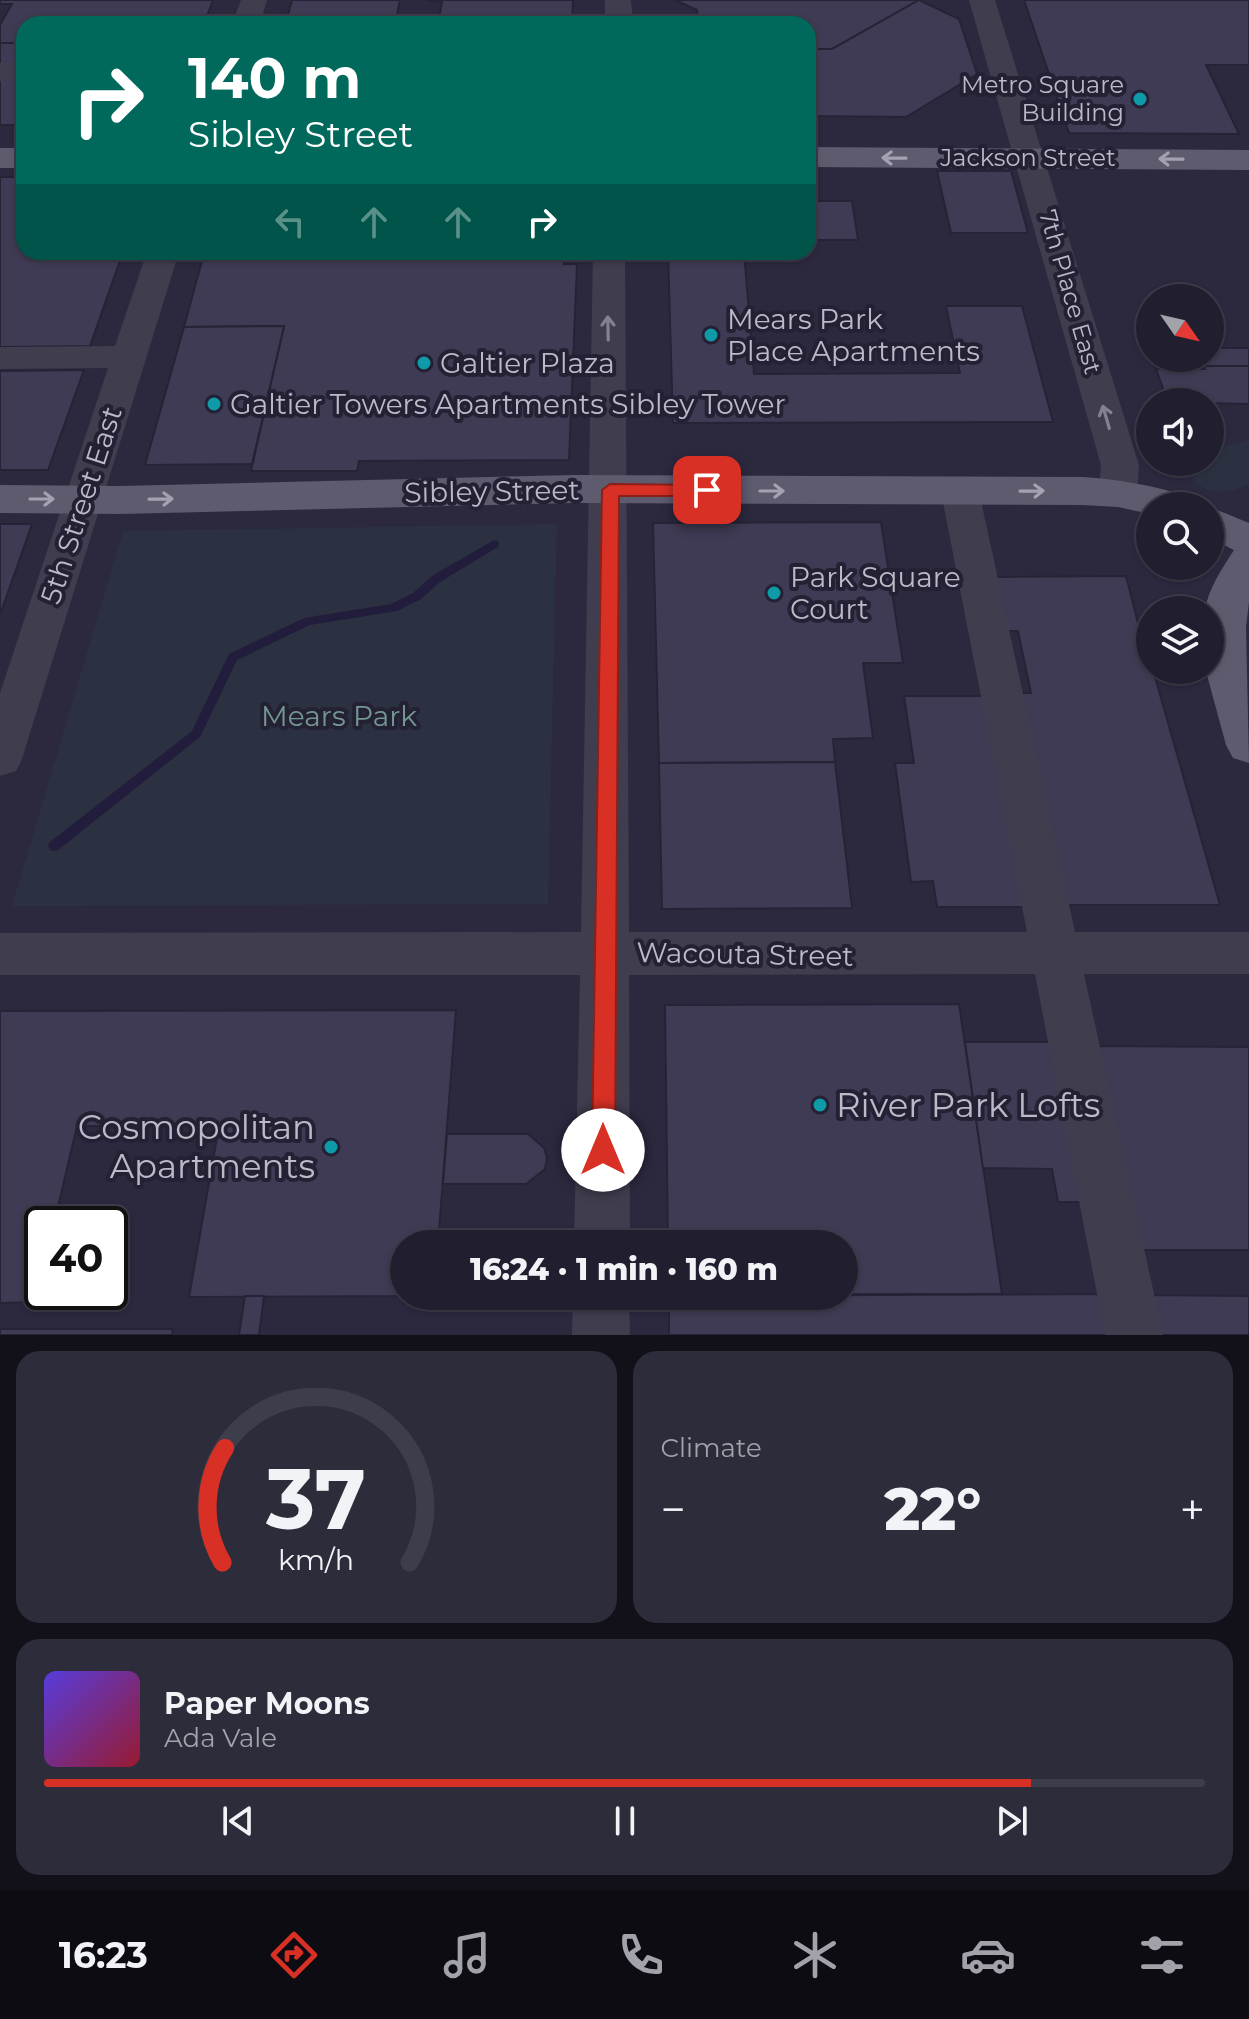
<!DOCTYPE html>
<html lang="en">
<head>
<meta charset="utf-8">
<style>
	:root { --surface:#211f2f; --page:#2d2c3b; --text:#f1f3f6; --muted:#a2a2aa; --line:#3e3d4b; --accent:#d93025 }
	body { margin:0; font-family:Montserrat,sans-serif; background:var(--page); color:var(--text); height:100vh; display:flex; flex-direction:column; font-size:30px; white-space:nowrap }
	* { box-sizing:border-box; margin:0 }
	p { font-size:26px; color:var(--muted) }
	.icon { flex:none; width:44px; height:44px; fill:none; stroke:currentColor; stroke-width:2; stroke-linecap:round; stroke-linejoin:round }
	.map { position:relative; height:1335px; overflow:hidden }
	.side { display:flex; flex-direction:column; gap:16px; padding:16px; background:#12111a; flex:1 }
	.side>* { flex:none }
	.guide { position:absolute; left:16px; top:16px; width:800px; height:244px; border-radius:24px; box-shadow:0 2px 6px #0004,0 0 0 2px var(--line); background:#00695c; color:#fff; overflow:hidden }
	.needle { width:52px; rotate:124deg }
	.controls { position:absolute; left:1136px; top:284px; display:grid; gap:16px }
	.controls a { display:grid; place-items:center; width:88px; height:88px; border-radius:50%; background:var(--surface); box-shadow:0 2px 6px #0004,0 0 0 2px var(--line); font-size:40px }
	.speed { position:absolute; left:24px; top:1206px; display:flex; gap:16px; font-size:40px; font-weight:700; text-align:center }
	.speed>* { display:grid; place-content:center; width:104px; height:104px; border-radius:50%; background:var(--surface); box-shadow:0 2px 6px #0004,0 0 0 2px var(--line); line-height:1 }
	.speed .limit { border:4px solid #111; border-radius:12px; background:#fff; color:#111 }
	.pin { position:absolute; display:grid; place-items:center; width:68px; height:68px; color:#fff; margin:-34px; border-radius:16px; box-shadow:0 4px 12px #0006 }
	.me { position:absolute; width:88px; margin:-44px; rotate:0deg; stroke-linejoin:round; filter:drop-shadow(0 0 6px #0008) }
	.turn { display:flex; align-items:center; gap:28px; height:168px; padding:0 40px; font-size:36px }
	.turn .icon { width:104px; height:104px; stroke-width:2.5 }
	.turn b { display:block; font-size:56px; line-height:68px }
	.lanes { display:flex; align-items:center; height:76px; padding:0 40px; background:#0003; justify-content:center; gap:40px; direction:ltr }
	.lanes .off { opacity:.35 }
	.big { font-size:60px; font-weight:800; line-height:1.1 }
	.side .tile { flex:1; display:flex; flex-direction:column; justify-content:center; gap:12px; min-width:0; padding:0 28px; border-radius:24px; background:var(--page) }
	.side .dial { align-items:center; gap:0 }
	.dial svg { height:208px; overflow:visible; fill:none; stroke:var(--line); stroke-width:7; stroke-linecap:round; text-anchor:middle }
	.dial text { fill:var(--text); stroke:none }
	.song { display:flex; align-items:center; gap:24px }
	.cover { width:96px; height:96px; border-radius:12px; background:linear-gradient(135deg,hsl(250 70% 55%),hsl(350 70% 35%)) }
	.played { height:8px; border-radius:4px; background:linear-gradient(90deg,var(--accent) 85%,var(--line) 85%) }
	.keys { display:flex; justify-content:space-around; direction:ltr }
	.heat { display:flex; justify-content:space-between; align-items:center; font-size:44px; direction:ltr }
	.side .tiles { flex:1; display:grid; gap:16px; grid-template-columns:1fr 1fr }
	.tile:last-child { grid-column:span 2 }
	.trip { position:absolute; left:390px; top:1230px; width:468px; height:80px; border-radius:40px; background:var(--surface); box-shadow:0 2px 6px #0004,0 0 0 2px var(--line); font-weight:800; line-height:80px; text-align:center }
	.menu { display:flex; height:128px; justify-content:space-around; align-items:center; background:#0d0c13; color:var(--muted) }
	.menu .icon { width:56px; height:56px }
	.menu .active { color:var(--accent) }
	.menu b { font-size:36px; color:var(--text) }
	.map>svg:first-child { display:block }
	.green { fill:#2b3140 }
	.lines { fill:none; stroke-linecap:round; stroke-linejoin:round }
	.stream { fill:#221d3c; fill-rule:evenodd }
	.building { fill:#403b54; stroke:#272336; stroke-width:2 }
	.minor { fill:#403d4f; fill-rule:evenodd }
	.major { fill:#5e5b6f; fill-rule:evenodd }
	.oneway { stroke:#a4a2b2 }
	.oneway2 { stroke:#848192 }
	.route { fill:#d93025; stroke:#8d1f18; stroke-width:2 }
	.culture-dot { fill:#0f9aa8; stroke:#252134; stroke-width:3 }
	.labels { text-anchor:middle; stroke-width:8; stroke-linejoin:round; paint-order:stroke }
	.far-poi-label { font-size:24px; fill:#bcb9c9; stroke:#252134; text-anchor:end }
	.far-street-label { font-size:24px; fill:#bcb9c9; stroke:#252134 }
	.poi-label { font-size:28px; fill:#bcb9c9; stroke:#252134; text-anchor:start }
	.street-label { font-size:28px; fill:#bcb9c9; stroke:#252134 }
	.park-label { font-size:28px; fill:#739791; stroke:#252134 }
	.near-poi-label { font-size:34px; fill:#bcb9c9; stroke:#252134; text-anchor:start }
</style>
</head>
<body>
<div class="map">
<svg width="1249" height="1335" viewBox="0 0 1249 1335">
	<rect width="100%" height="100%" fill="#2c293f"/>
	<g class="green">
		<path d="M1249,440V484C1229,494 1214,495 1195,483L1187,462H1210V450Z"/>
		<path d="M557,524L548,904L12,906L123,531Z"/>
	</g>
	<g class="lines">
		<path class="stream" d="M494,540L498,541L499,544L498,547L440,582L421,599L397,611L310,625L237,660L200,737L58,850L54,851L50,850L48,846L50,842L192,731L229,654L304,618L391,604L413,593L432,576Z"/>
	</g>
	<g class="building">
		<path d="M0,0H213L204,24H24V43H0V25L12,4H0Z"/>
		<path d="M292,0H400L395,24H286Z"/>
		<path d="M426,0H573L572,24H438L442,2Z"/>
		<path d="M675,0H919L832,49H808V24H698L697,10Z"/>
		<path d="M919,0L959,19L977,74L906,117L808,116V49H832Z"/>
		<path d="M1024,0H1249V65H1206L1239,134L1069,133Z"/>
		<rect x="0" y="43" width="24" height="23"/>
		<path d="M24,75V125H0V76Z"/>
		<path d="M937,171H1011L1028,233H951Z"/>
		<path d="M0,177H24V252H123L90,346L0,347Z"/>
		<path d="M808,201H852L858,240H808Z"/>
		<path d="M266,252H564V264H577L569,460L359,461L357,471H251L284,326L184,327L203,257L265,256Z"/>
		<path d="M668,252H744L754,374L960,373L946,306H1022L1053,422L673,423Z"/>
		<path d="M284,326L252,464L145,465L184,327Z"/>
		<path d="M1210,348H1249V366L1156,369L1152,358H1210Z"/>
		<path d="M1204,366H1249V404L1168,402L1156,369H1205Z"/>
		<path d="M84,370L48,470H0V371Z"/>
		<path d="M881,522L903,663H863L873,738L833,739L835,762L659,763L653,523Z"/>
		<path d="M0,524H32L0,615Z"/>
		<path d="M1126,576L1150,670H1153L1220,905H1052L1009,693H1031L1018,631H1004L993,577Z"/>
		<path d="M904,696H995L1035,907H937L933,881L911,882L895,763H914Z"/>
		<path d="M835,762L852,908L662,909L659,763Z"/>
		<path d="M959,1004L1002,1294H844V1244H668L665,1005Z"/>
		<path d="M456,1010L438,1244H404V1296L189,1297L219,1126H77L54,1224H42V1276L36,1302L0,1303V1011Z"/>
		<path d="M965,1042H1065L1095,1202H1058L1052,1169L983,1168Z"/>
		<path d="M1089,1046L1249,1047V1250H1130Z"/>
		<path d="M447,1134H528L544,1148L547,1158L545,1169L526,1184H443Z"/>
		<path d="M1112,1294L1120,1335H669V1296Z"/>
		<path d="M1143,1295L1249,1296V1335H1151Z"/>
		<path d="M245,1296H264L259,1335H239Z"/>
		<path d="M0,1329H173L172,1335H0Z"/>
	</g>
	<g class="lines">
		<g class="minor">
			<path d="M241,0H267L260,24H232Z"/>
			<path d="M605,0H631L633,24H605Z"/>
			<path d="M969,0H995L1139,465L1137,493L1131,502L1118,506L1105,502L1099,493L1101,465Z"/>
			<path d="M24,62V80L0,81V63Z"/>
			<path d="M147,252H179L22,759L16,771L0,776V693L108,368L0,369V347L115,346Z"/>
			<path d="M593,252H625L629,932H1027L941,492L947,483L960,479L973,483L979,492L1075,932H1249V974H1084L1163,1335H1105L1035,974L629,975L630,1244H574L580,975H0V933L581,932Z"/>
			<path d="M573,1296H629L630,1335H572Z"/>
		</g>
		<g class="major">
			<path d="M808,147L1249,150V170L808,167Z"/>
			<rect x="0" y="148" width="24" height="20"/>
			<path d="M574,475L1083,477C1119,479 1153,486 1188,496L1194,506H1150V514L1118,507L1083,505L574,503L120,514L0,513V485L120,486Z"/>
			<path d="M1210,507L1249,523V602L1246,627L1249,763L1233,758L1226,745L1207,675L1206,670H1210V610H1205C1209,587 1222,569 1234,550L1210,538Z"/>
		</g>
	</g>
	<defs><path id="oneway-shaft" d="M-6 0H5M1.5-3L5.5 0L1.5 3" fill="none" stroke-width="1.6" stroke-linecap="round" stroke-linejoin="round" transform="scale(2)"/></defs>
	<g class="oneway">
		<use href="#oneway-shaft" transform="translate(894 158) rotate(-179)"/>
		<use href="#oneway-shaft" transform="translate(1171 159) rotate(-179)"/>
		<use href="#oneway-shaft" transform="translate(772 491)"/>
		<use href="#oneway-shaft" transform="translate(1032 491) rotate(-1)"/>
		<use href="#oneway-shaft" transform="translate(42 499)"/>
		<use href="#oneway-shaft" transform="translate(161 499) rotate(-1)"/>
	</g>
	<g class="oneway2">
		<use href="#oneway-shaft" transform="translate(608 328) rotate(-91)"/>
		<use href="#oneway-shaft" transform="translate(1106 417) rotate(-106)"/>
	</g>
	<path class="route" d="M610,484L707,485L715,490L707,496H619L615,1150L611,1158L603,1161L595,1158L592,1150L602,490Z"/>
	<g class="culture-dot">
		<circle cx="1140" cy="99" r="8"/>
		<circle cx="711" cy="335" r="8"/>
		<circle cx="424" cy="363" r="8"/>
		<circle cx="214" cy="404" r="8"/>
		<circle cx="774" cy="593" r="8"/>
		<circle cx="820" cy="1105" r="8"/>
		<circle cx="331" cy="1147" r="8"/>
	</g>
	<g class="labels">
		<g class="far-poi-label">
			<text x="1124" y="93">Metro Square<tspan x="1124" dy="28">Building</tspan></text>
		</g>
		<g class="far-street-label">
			<text x="1028" y="166">Jackson Street</text>
			<text transform="translate(1070 292) rotate(74)" y="8">7th Place East</text>
		</g>
		<g class="poi-label">
			<text x="727" y="329">Mears Park<tspan x="727" dy="32">Place Apartments</tspan></text>
			<text x="440" y="373">Galtier Plaza</text>
			<text x="230" y="414">Galtier Towers Apartments Sibley Tower</text>
			<text x="790" y="587">Park Square<tspan x="790" dy="32">Court</tspan></text>
		</g>
		<g class="street-label">
			<text transform="translate(492 491) rotate(-1)" y="10">Sibley Street</text>
			<text transform="translate(81 505) rotate(-72)" y="10">5th Street East</text>
			<text transform="translate(745 954) rotate(1)" y="10">Wacouta Street</text>
		</g>
		<g class="park-label">
			<text x="339" y="726">Mears Park</text>
		</g>
		<g class="near-poi-label">
			<text x="836" y="1117">River Park Lofts</text>
			<text x="315" y="1139" text-anchor="end">Cosmopolitan<tspan x="315" dy="39">Apartments</tspan></text>
		</g>
	</g>
</svg>
<div class="controls">
<a><svg class="needle" viewBox="-14 -14 28 28"><path d="M0-13l5 13h-10z" fill="#e53935"/><path d="M0 13l5-13h-10z" fill="#a2a2aa"/></svg></a>
<a><svg class="icon" aria-label="sound" viewBox="0 0 24 24"><path d="M4 9h4l5-4v14l-5-4H4zM17 9q2 3 0 6"/></svg></a>
<a><svg class="icon" aria-label="search" viewBox="0 0 24 24"><circle cx="10" cy="10" r="6"/><path d="M15 15l6 6"/></svg></a>
<a><svg class="icon" aria-label="layers" viewBox="0 0 24 24"><path d="M12 4l9 5-9 5-9-5zM3 14l9 5 9-5"/></svg></a>
</div>
<div class="speed"><div class="limit">40</div></div>
<div class="pin" style="left:707px;top:490px;background:#d93025"><svg class="icon" aria-label="arrive" viewBox="0 0 24 24"><path d="M6 21V4h12l-3 4 3 4H6"/></svg></div>
<svg class="me" style="left:603px;top:1150px" viewBox="-20 -20 40 40"><circle r="19" fill="#fff"/><path d="M0-13L10 11 0 6-10 11z" fill="#d93025"/></svg>
<div class="trip">16:24 · 1 min · 160 m</div>
<div class="guide">
<div class="turn"><svg class="icon" aria-label="right" viewBox="0 0 24 24"><path d="M7 20v-9h11M14 6l5 5-5 5"/></svg><div><b>140 m</b>Sibley Street</div></div>
<div class="lanes"><svg class="icon off" aria-label="left" viewBox="0 0 24 24"><path d="M17 20v-9H6M10 6l-5 5 5 5"/></svg><svg class="icon off" aria-label="ahead" viewBox="0 0 24 24"><path d="M12 20V5M6 11l6-6 6 6"/></svg><svg class="icon off" aria-label="ahead" viewBox="0 0 24 24"><path d="M12 20V5M6 11l6-6 6 6"/></svg><svg class="icon" aria-label="right" viewBox="0 0 24 24"><path d="M7 20v-9h11M14 6l5 5-5 5"/></svg></div>
</div>
</div>
<section class="side">
<div class="tiles">
<div class="tile dial"><svg viewBox="0 0 100 80">
<path d="M14 69A42 42 0 1 1 86 69"/>
<path d="M14 69A42 42 0 0 1 15 25" stroke="#d93025"/>
<text x="50" y="56" font-size="32" font-weight="700">37</text>
<text x="50" y="72" font-size="11">km/h</text>
</svg></div>
<div class="tile"><p>Climate</p>
<div class="heat"><a>−</a><b class="big">22°</b><a>+</a></div>
</div>
<div class="tile">
<div class="song"><i class="cover"></i><div><b>Paper Moons</b><p>Ada Vale</p></div></div>
<div class="played"></div>
<div class="keys"><svg class="icon" aria-label="previous" viewBox="0 0 24 24"><path d="M18 5L8 12l10 7zM5 5v14"/></svg><svg class="icon" aria-label="pause" viewBox="0 0 24 24"><path d="M8 5v14M16 5v14"/></svg><svg class="icon" aria-label="next" viewBox="0 0 24 24"><path d="M6 5l10 7-10 7zM19 5v14"/></svg></div>
</div>
</div>
</section>
<nav class="menu">
<b>16:23</b>
<svg class="icon active" aria-label="directions" viewBox="0 0 24 24"><path d="M12 3l9 9-9 9-9-9zM9 14v-3h6M13 9l2 2-2 2"/></svg>
<svg class="icon" aria-label="music" viewBox="0 0 24 24"><path d="M9 18V5l10-2v13"/><circle cx="6" cy="18" r="3"/><circle cx="16" cy="16" r="3"/></svg>
<svg class="icon" aria-label="phone" viewBox="0 0 24 24"><path d="M5 4h4l2 5-3 2q2 4 5 5l2-3 5 2v4C11 20 4 13 5 4z"/></svg>
<svg class="icon" aria-label="climate" viewBox="0 0 24 24"><path d="M12 3v18M4 7l16 10M4 17L20 7"/></svg>
<svg class="icon" aria-label="car" viewBox="0 0 24 24"><path d="M5 17H2v-5l4-1 3-4h7l3 4 3 1v5h-3M9 17h6M6 11h13"/><circle cx="7" cy="17" r="2"/><circle cx="17" cy="17" r="2"/></svg>
<svg class="icon" aria-label="filters" viewBox="0 0 24 24"><path d="M4 7h16M4 17h16"/><circle cx="9" cy="7" r="2"/><circle cx="15" cy="17" r="2"/></svg>
</nav>
</body>
</html>
